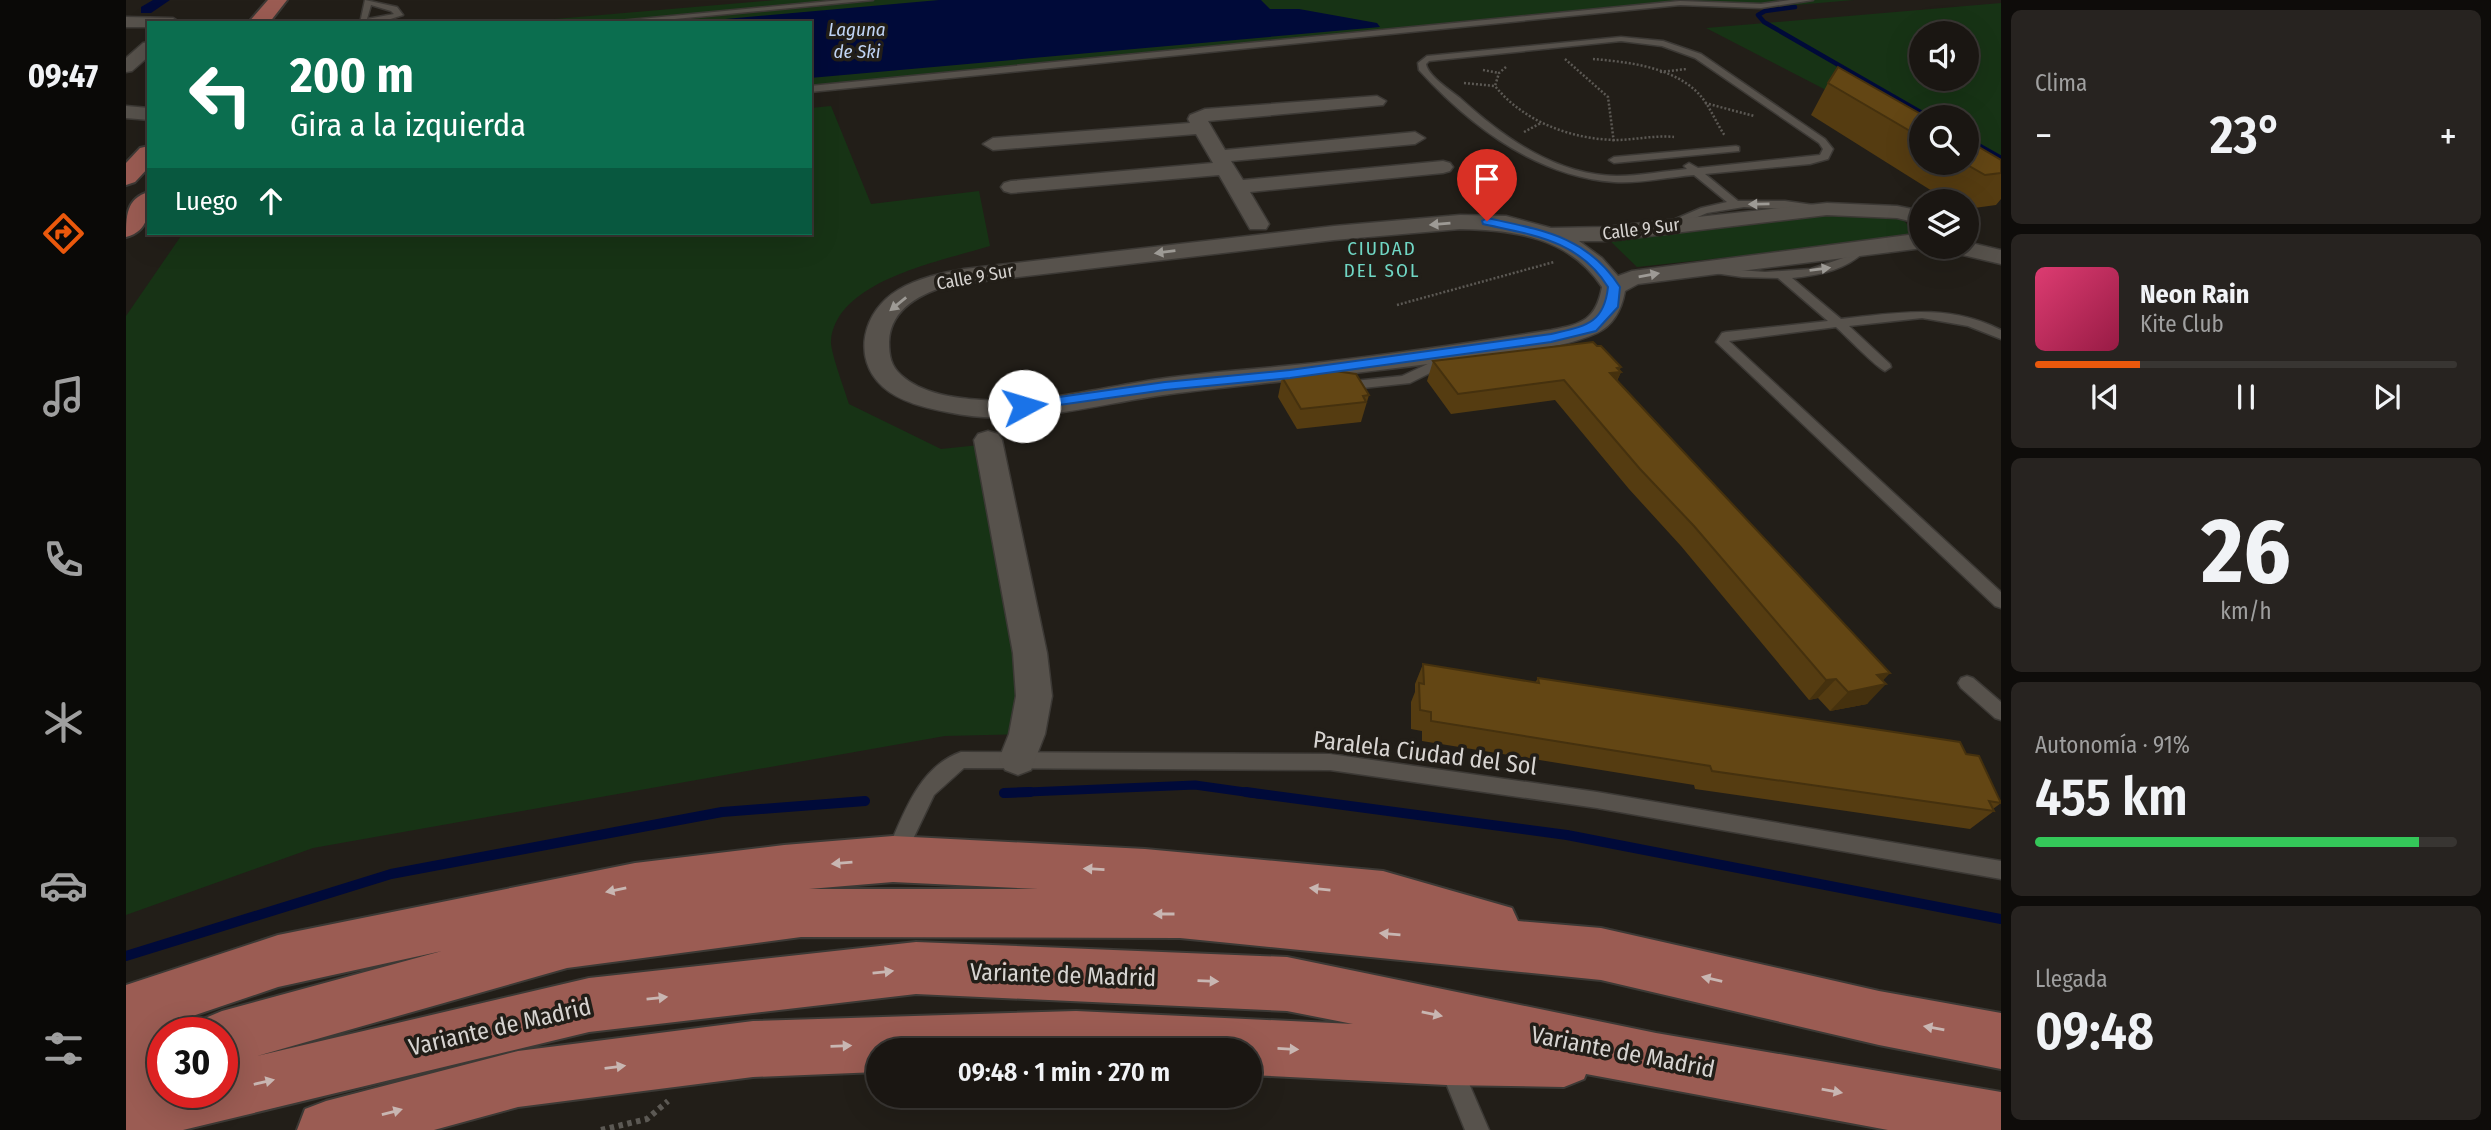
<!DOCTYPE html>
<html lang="es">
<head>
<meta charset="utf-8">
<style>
	:root { --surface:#1a1612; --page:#272320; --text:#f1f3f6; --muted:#9f9f9f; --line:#383532; --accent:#ea580c }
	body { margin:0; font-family:"Fira Sans Condensed",sans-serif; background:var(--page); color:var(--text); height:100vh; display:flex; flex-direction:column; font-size:26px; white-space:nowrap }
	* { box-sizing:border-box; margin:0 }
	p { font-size:23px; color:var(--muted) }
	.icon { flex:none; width:38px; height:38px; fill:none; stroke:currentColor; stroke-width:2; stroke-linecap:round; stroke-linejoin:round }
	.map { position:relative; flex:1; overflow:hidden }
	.panel { display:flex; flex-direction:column; gap:10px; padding:10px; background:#0e0c0a; width:490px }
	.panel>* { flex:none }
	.hud { position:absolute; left:21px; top:21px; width:665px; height:214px; border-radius:0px; box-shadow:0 7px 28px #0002,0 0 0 2px var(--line); background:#0b6e4f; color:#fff; overflow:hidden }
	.buttons { position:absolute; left:1783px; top:21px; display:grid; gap:14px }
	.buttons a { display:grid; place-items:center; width:70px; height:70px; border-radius:50%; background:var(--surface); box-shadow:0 7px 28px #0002,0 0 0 2px var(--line); font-size:35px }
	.speed { position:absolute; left:21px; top:1017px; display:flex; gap:14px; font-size:35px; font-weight:700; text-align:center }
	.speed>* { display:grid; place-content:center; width:91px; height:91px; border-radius:50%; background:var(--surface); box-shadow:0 7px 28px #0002,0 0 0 2px var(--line); line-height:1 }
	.speed .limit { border:10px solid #d22; background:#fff; color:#111 }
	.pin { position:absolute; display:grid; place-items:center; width:60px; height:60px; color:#fff; margin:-72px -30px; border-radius:50% 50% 50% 0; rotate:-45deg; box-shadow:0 0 7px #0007 }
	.pin .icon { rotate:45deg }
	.me { position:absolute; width:77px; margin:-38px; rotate:84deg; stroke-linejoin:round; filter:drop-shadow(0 0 5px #0008) }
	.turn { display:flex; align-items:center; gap:24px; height:147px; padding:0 28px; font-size:32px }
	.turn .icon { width:91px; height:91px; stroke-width:2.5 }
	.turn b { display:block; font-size:49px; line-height:60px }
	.then { display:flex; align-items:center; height:66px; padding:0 28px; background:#0003; gap:14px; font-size:26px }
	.big { font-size:52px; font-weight:600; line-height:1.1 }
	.panel .card { flex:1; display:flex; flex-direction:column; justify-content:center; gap:10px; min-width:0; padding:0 24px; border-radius:10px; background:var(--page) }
	.panel .dial { align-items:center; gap:0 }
	.dial b { font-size:91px; line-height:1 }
	.song { display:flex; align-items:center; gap:21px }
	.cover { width:84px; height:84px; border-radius:10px; background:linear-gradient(135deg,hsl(340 70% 55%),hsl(340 70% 35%)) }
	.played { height:7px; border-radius:4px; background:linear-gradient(90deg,var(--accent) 25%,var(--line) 25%) }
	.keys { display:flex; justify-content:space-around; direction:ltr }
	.heat { display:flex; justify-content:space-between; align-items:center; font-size:38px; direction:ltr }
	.charge { height:10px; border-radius:5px; background:linear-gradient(90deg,#34c759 91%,var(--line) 0) }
	.trip { position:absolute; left:740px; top:1038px; width:396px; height:70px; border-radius:35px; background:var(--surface); box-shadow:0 7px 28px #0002,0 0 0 2px var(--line); font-weight:600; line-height:70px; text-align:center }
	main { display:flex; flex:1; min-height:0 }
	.tab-bar { display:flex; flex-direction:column; width:126px; justify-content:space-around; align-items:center; background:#0a0907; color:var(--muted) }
	.tab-bar .icon { width:49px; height:49px }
	.tab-bar .selected { color:var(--accent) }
	.tab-bar b { font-size:32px; color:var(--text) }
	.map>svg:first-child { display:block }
	.green { fill:#173315; fill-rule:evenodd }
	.water { fill:#000a39 }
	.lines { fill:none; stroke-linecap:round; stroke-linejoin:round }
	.stream-far3 { stroke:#000a39; stroke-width:4.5 }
	.stream-far2 { stroke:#000a39; stroke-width:5 }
	.stream-far1 { stroke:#000a39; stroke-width:9 }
	.stream { stroke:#000a39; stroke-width:10 }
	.canal { fill:#000a39; fill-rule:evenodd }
	.service-casing { stroke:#3c3935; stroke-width:3 }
	.minor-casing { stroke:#3c3935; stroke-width:3 }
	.primary-casing { stroke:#3c3935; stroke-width:4 }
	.path-far1 { stroke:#5c5954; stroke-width:2.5; stroke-dasharray:2 2; stroke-linecap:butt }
	.path { stroke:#5c5954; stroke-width:6; stroke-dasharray:4.5 4.5; stroke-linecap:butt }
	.service { fill:#57524c; fill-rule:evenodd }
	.minor { fill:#57524c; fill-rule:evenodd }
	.primary { fill:#9b5c53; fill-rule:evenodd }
	.wall { fill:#553c11 }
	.shaded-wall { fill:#45310e }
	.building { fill:#634614; stroke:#45310e; stroke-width:2 }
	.oneway { fill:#9d9a95 }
	.oneway2 { fill:#c8b6b2 }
	.route { fill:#1a73e8; stroke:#114b97; stroke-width:2 }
	.labels { text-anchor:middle; stroke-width:7; stroke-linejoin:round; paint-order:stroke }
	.far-street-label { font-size:18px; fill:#d7d4d1; stroke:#221e18 }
	.far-water-label { font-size:19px; font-style:italic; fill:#c0d4f5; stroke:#221e18 }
	.far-neighbourhood-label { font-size:19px; letter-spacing:2px; fill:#70d7c5; stroke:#221e18 }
	.near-street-label { font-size:24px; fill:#d7d4d1; stroke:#221e18 }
</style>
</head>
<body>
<main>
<nav class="tab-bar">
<b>09:47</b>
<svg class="icon selected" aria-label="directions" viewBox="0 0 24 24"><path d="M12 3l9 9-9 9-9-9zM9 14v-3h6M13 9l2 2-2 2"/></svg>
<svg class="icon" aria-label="music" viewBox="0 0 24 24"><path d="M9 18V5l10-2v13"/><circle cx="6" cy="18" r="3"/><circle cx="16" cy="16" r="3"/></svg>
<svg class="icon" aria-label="phone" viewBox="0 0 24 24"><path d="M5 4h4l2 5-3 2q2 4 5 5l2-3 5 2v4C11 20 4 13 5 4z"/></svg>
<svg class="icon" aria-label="climate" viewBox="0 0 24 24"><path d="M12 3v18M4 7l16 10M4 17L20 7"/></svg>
<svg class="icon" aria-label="car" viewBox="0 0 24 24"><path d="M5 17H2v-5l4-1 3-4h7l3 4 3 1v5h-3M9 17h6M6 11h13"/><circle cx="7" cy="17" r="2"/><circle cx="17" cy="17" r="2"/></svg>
<svg class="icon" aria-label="filters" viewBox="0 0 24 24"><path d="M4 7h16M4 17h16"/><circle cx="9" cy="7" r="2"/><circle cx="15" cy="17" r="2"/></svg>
</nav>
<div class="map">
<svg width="1875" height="1130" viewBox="0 0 1875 1130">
	<rect width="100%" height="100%" fill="#221e18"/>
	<g class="green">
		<path d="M650,0H1728L1624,9L1517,4L684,88V23H382Z"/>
		<path d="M1875,3V180L1841,162V117H1796L1795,139L1580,28ZM1796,33H1841V79H1796Z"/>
		<path d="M705,106L745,204L853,191L864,246C816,261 710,280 705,341C704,351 719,391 723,404L815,449L863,444L901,734L819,736L187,848L0,915V316L57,233H684V108Z"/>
		<path d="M1729,212L1773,215L1792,237L1511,267L1481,238Z"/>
	</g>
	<path class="water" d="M813,0H1135L1144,9H1173L1251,23L1254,27L684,78V23H555Z"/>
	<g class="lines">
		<path class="stream-far3" d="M1669,7L1639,11L1632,15L1638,22L1803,117"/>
		<path class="stream-far2" d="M1841,139L1875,158"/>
		<path class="stream-far1" d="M878,793L1069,785L1133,794"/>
		<g class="stream">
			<path d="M1120,792L1441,835L1875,919"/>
			<path d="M878,793L904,792"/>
			<path d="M0,956L265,874L596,812L739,801"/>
		</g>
		<path class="canal" d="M27,0H44L25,13H15V7Z"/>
		<defs>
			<g id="service">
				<path d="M239,0L271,7L277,15L252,23H234ZM245,5L265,11L268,14L241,19Z"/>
				<path d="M716,0H747L507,23H472Z"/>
				<path d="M1664,0H1687L1635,8L1554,5L684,92V86L1554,1L1635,4Z"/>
				<path d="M1495,37L1537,41L1575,54L1699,139L1707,149L1702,159L1684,164L1579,174L1612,201H1659L1702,207V211L1618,207L1581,213L1546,228H1538V224L1575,208L1601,202L1568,175C1542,177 1513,184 1488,182C1410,176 1344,126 1293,70L1292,63L1301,56ZM1495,41L1536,46L1569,58L1693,143L1697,149L1694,155L1572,168L1563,163L1558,166L1561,169C1538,171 1514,176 1491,176C1429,175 1377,137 1334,98C1324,90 1302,76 1300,64L1303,61Z"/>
				<path d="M1610,146L1613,147V151L1488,163L1483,160L1488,157Z"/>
				<path d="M1736,245L1742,248C1722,270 1694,275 1666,278L1715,319C1772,313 1821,303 1875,330V339L1842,326L1796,318L1723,326L1764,364L1765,367L1759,371C1751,368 1720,336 1710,327L1603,341L1875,592V608L1869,606L1590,342L1596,333L1600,332L1702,321L1652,278L1616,277L1574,271V267L1639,272L1685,269L1720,257Z"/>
				<path d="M1323,354L1328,355V361L1284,383L1218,390L1211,386L1218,382L1276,376Z"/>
				<path d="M1841,676L1847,678L1875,702V720L1869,718L1835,688L1832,683L1835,678Z"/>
				<path d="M835,752L1204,754L1471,792L1875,861V879L1471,808L1204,770L838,768L808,795L777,860L770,863L763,860L760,854C777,816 792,767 835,752Z"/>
				<path d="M1324,1055L1332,1058L1363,1130H1339L1313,1066L1316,1058Z"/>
			</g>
			<g id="minor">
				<path d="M0,17L47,18L55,23H23V27H0Z"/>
				<path d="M23,42V56L6,71L0,72V58L17,43Z"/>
				<path d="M1251,96L1260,101L1257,105L1082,121L1099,150L1289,132L1299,138L1289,144L1105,161L1117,180L1317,161L1324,163L1327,167L1324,171L1317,173L1124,192L1143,224L1140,229H1124L1093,175L885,193L878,191L875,187L878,183L885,181L1087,163L1070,134L867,150L857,144L867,138L1064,123L1062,119L1064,115L1079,109Z"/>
				<path d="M0,106L23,108V120L0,118Z"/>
				<path d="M1701,203L1771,206L1796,211V224L1771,218L1701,215L1480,241H1453L1476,258L1492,276L1506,271L1782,235L1796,236V247H1805L1512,284L1499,291C1496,308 1488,325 1471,333C1436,349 1391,351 1352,357C1252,372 1152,381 1052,393C975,402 898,429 821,412C800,408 774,402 757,387C725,358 737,311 772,290C792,278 816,273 838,269L1208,226L1334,215L1380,216L1425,228L1480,227ZM1334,229C1389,230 1443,237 1476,287C1470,320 1456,324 1425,330C1350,342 1274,353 1198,362C1146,368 1092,371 1040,378C979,386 917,405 855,400C829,398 796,394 775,375C765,366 763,356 763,342C764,308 796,293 824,285L1208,240Z"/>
				<path d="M1841,242L1875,250V264L1824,252L1821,247H1841Z"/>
				<path d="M862,431L872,434L876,440L921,653L926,696L919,734L905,770L892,775L879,770L873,759L883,734L890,696L887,653L848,440L852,434Z"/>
			</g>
			<g id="primary">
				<path d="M142,0H161L143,23H122Z"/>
				<path d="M23,146V167L9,182L0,185V163L14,148Z"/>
				<path d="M23,192C23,212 23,231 0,237C0,217 0,198 23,192Z"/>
				<path d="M767,836L1019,849L1257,871L1386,908L1392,921L1475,928L1753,991L1875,1013V1069L1753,1045L1475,980L1054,938L675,937L441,968L131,1056L463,978L790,942L1161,957L1530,1033L1875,1092V1130H1762L1460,1074L1458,1079L1438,1087L1320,1085L1124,1075V1050H752V1072L627,1077L392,1107L308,1130H171L179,1109L200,1101L392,1051L627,1021L950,1011L1227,1024L1161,1011L790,994L463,1032L57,1130H0V985L152,935L509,863L658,845ZM767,882L912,889H683ZM316,951L96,1011L77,1019L71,1032H96V1092H37V1032H52L37,1026L152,987Z"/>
			</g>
		</defs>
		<use href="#service" class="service-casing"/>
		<use href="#minor" class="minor-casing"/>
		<use href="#primary" class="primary-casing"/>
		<g class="path-far1">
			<path d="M1439,59L1482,97L1488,143"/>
			<path d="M1467,59C1503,62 1547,67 1573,94C1584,106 1590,123 1599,136"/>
			<path d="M1380,67L1373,73L1369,86C1397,121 1444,139 1489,140C1509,140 1528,135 1548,137"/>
			<path d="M1357,70L1373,73"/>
			<path d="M1534,72L1561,69"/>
			<path d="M1338,83L1369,86"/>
			<path d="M1579,103L1628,116"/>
			<path d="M1398,132L1415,123"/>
			<path d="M1271,305L1428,262"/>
		</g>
		<path class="path" d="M475,1130L521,1119L542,1101"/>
		<use href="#service" class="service"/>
		<use href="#minor" class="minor"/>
		<use href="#primary" class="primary"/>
	</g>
	<g class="wall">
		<path d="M1702,83L1796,117V163H1841L1875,160V199L1870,205L1841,209V201H1822L1685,115Z"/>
		<path d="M1307,361L1494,370L1495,372L1491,381L1757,681L1741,704L1704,711L1692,698L1683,700L1555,546L1503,489L1429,400L1325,414L1301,381Z"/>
		<path d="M1156,377L1243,395L1235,422L1171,429L1152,397Z"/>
		<path d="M1297,664L1409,683L1412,678L1840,754L1875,801V803L1867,809L1868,811L1844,829L1569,789L1568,785L1296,741V731L1285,729V702L1289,692V684Z"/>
	</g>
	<g class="shaded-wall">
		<path d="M1495,367L1493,372H1495L1485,392L1484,373L1491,368Z"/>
		<path d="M1764,673L1752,686L1760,684L1741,704L1704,711L1722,692L1751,675Z"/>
		<path d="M1710,679L1692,698L1683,700L1700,680Z"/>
	</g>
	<g class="building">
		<path d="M1712,67L1800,117H1796V138L1702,83Z"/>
		<path d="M1841,140L1875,160V173L1859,175L1838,163H1841Z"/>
		<path d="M1467,342L1471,346H1475L1495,367L1491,368L1495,372L1484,373L1764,673L1751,675L1760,684L1722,692L1710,679L1700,680L1568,526L1514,469L1438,380L1332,394L1307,361Z"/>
		<path d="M1209,371L1230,374L1243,395L1237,396L1240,402L1175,409L1156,377Z"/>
		<path d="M1297,664L1413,683L1412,678L1834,742L1840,754L1853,756L1875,803L1863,801L1868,811L1586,771L1584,766L1305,721V712L1294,710L1293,683L1298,684Z"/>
	</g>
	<defs><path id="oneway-solid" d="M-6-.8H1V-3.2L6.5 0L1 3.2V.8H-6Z" transform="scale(1.75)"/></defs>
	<g class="oneway">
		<use href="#oneway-solid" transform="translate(1633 204) rotate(179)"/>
		<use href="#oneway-solid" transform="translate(1314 224) rotate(175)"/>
		<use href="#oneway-solid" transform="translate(1039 252) rotate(173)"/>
		<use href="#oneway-solid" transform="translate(1694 269) rotate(-7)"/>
		<use href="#oneway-solid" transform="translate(1523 275) rotate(-10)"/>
		<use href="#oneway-solid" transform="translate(772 304) rotate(141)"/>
	</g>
	<g class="oneway2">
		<use href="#oneway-solid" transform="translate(716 863) rotate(175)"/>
		<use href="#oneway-solid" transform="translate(968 869) rotate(-177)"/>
		<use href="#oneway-solid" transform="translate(1194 889) rotate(-174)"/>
		<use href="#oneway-solid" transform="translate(490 890) rotate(168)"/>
		<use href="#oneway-solid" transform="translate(1038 914) rotate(-180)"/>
		<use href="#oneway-solid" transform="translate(1264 934) rotate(-175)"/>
		<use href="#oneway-solid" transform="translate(757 972) rotate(-6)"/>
		<use href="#oneway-solid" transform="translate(1586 979) rotate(-167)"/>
		<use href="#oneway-solid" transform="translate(1082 981) rotate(2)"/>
		<use href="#oneway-solid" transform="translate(531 998) rotate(-6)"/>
		<use href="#oneway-solid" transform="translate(1306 1014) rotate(12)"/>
		<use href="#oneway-solid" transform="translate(1808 1028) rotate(-170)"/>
		<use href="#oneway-solid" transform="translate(715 1046) rotate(-2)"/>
		<use href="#oneway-solid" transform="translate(1162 1049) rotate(3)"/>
		<use href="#oneway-solid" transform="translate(489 1067) rotate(-7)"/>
		<use href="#oneway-solid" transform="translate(138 1082) rotate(-13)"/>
		<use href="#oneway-solid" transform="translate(1706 1091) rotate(10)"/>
		<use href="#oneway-solid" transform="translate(266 1112) rotate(-15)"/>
	</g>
	<path class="route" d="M1361,218C1416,230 1461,236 1494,287L1492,307L1470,331L1425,342L1164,378L1039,390L898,410L891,406L898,402L1039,382L1164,370L1425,334C1458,326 1478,325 1482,287C1453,240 1406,235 1357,224L1356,221Z"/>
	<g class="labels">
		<g class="far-street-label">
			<text transform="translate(1515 229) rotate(-7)" y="6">Calle 9 Sur</text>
			<text transform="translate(849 277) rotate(-10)" y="6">Calle 9 Sur</text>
		</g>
		<g class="far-water-label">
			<text x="731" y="36">Laguna<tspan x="731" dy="22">de Ski</tspan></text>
		</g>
		<g class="far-neighbourhood-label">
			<text x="1256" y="255">CIUDAD<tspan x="1256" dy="22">DEL SOL</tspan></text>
		</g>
		<g class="near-street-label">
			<text transform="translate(1299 753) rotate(7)" y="8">Paralela Ciudad del Sol</text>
			<text transform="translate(937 975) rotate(2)" y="8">Variante de Madrid</text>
			<text transform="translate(374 1027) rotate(-13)" y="8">Variante de Madrid</text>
			<text transform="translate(1497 1052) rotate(11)" y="8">Variante de Madrid</text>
		</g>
	</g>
</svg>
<div class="buttons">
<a><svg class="icon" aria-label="sound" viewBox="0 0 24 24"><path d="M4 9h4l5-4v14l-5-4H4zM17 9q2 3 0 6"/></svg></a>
<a><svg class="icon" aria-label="search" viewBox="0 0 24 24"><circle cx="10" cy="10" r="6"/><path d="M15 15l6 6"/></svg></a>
<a><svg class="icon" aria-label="layers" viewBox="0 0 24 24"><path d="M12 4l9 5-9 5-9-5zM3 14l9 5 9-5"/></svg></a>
</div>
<div class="speed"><div class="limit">30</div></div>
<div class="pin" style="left:1361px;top:221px;background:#d93025"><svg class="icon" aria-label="arrive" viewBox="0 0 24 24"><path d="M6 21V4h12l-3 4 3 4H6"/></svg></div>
<svg class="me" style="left:898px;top:406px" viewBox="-20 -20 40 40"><circle r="19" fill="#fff"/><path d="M0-13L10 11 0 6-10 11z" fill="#1a73e8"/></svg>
<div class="trip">09:48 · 1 min · 270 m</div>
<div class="hud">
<div class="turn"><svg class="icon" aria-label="left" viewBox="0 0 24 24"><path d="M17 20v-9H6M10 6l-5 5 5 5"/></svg><div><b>200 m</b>Gira a la izquierda</div></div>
<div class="then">Luego<svg class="icon" aria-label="ahead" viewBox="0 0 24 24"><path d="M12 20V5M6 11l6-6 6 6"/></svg></div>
</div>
</div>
<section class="panel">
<div class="card"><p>Clima</p>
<div class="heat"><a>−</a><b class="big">23°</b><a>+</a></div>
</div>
<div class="card">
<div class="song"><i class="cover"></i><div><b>Neon Rain</b><p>Kite Club</p></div></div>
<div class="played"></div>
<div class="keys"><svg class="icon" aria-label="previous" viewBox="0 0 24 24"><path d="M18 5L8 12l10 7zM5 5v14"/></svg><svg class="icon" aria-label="pause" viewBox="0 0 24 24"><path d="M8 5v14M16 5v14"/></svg><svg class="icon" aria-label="next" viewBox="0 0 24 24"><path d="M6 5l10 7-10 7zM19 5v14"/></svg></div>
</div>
<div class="card dial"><b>26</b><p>km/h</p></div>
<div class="card"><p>Autonomía · 91%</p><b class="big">455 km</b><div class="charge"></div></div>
<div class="card"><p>Llegada</p><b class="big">09:48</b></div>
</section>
</main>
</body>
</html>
